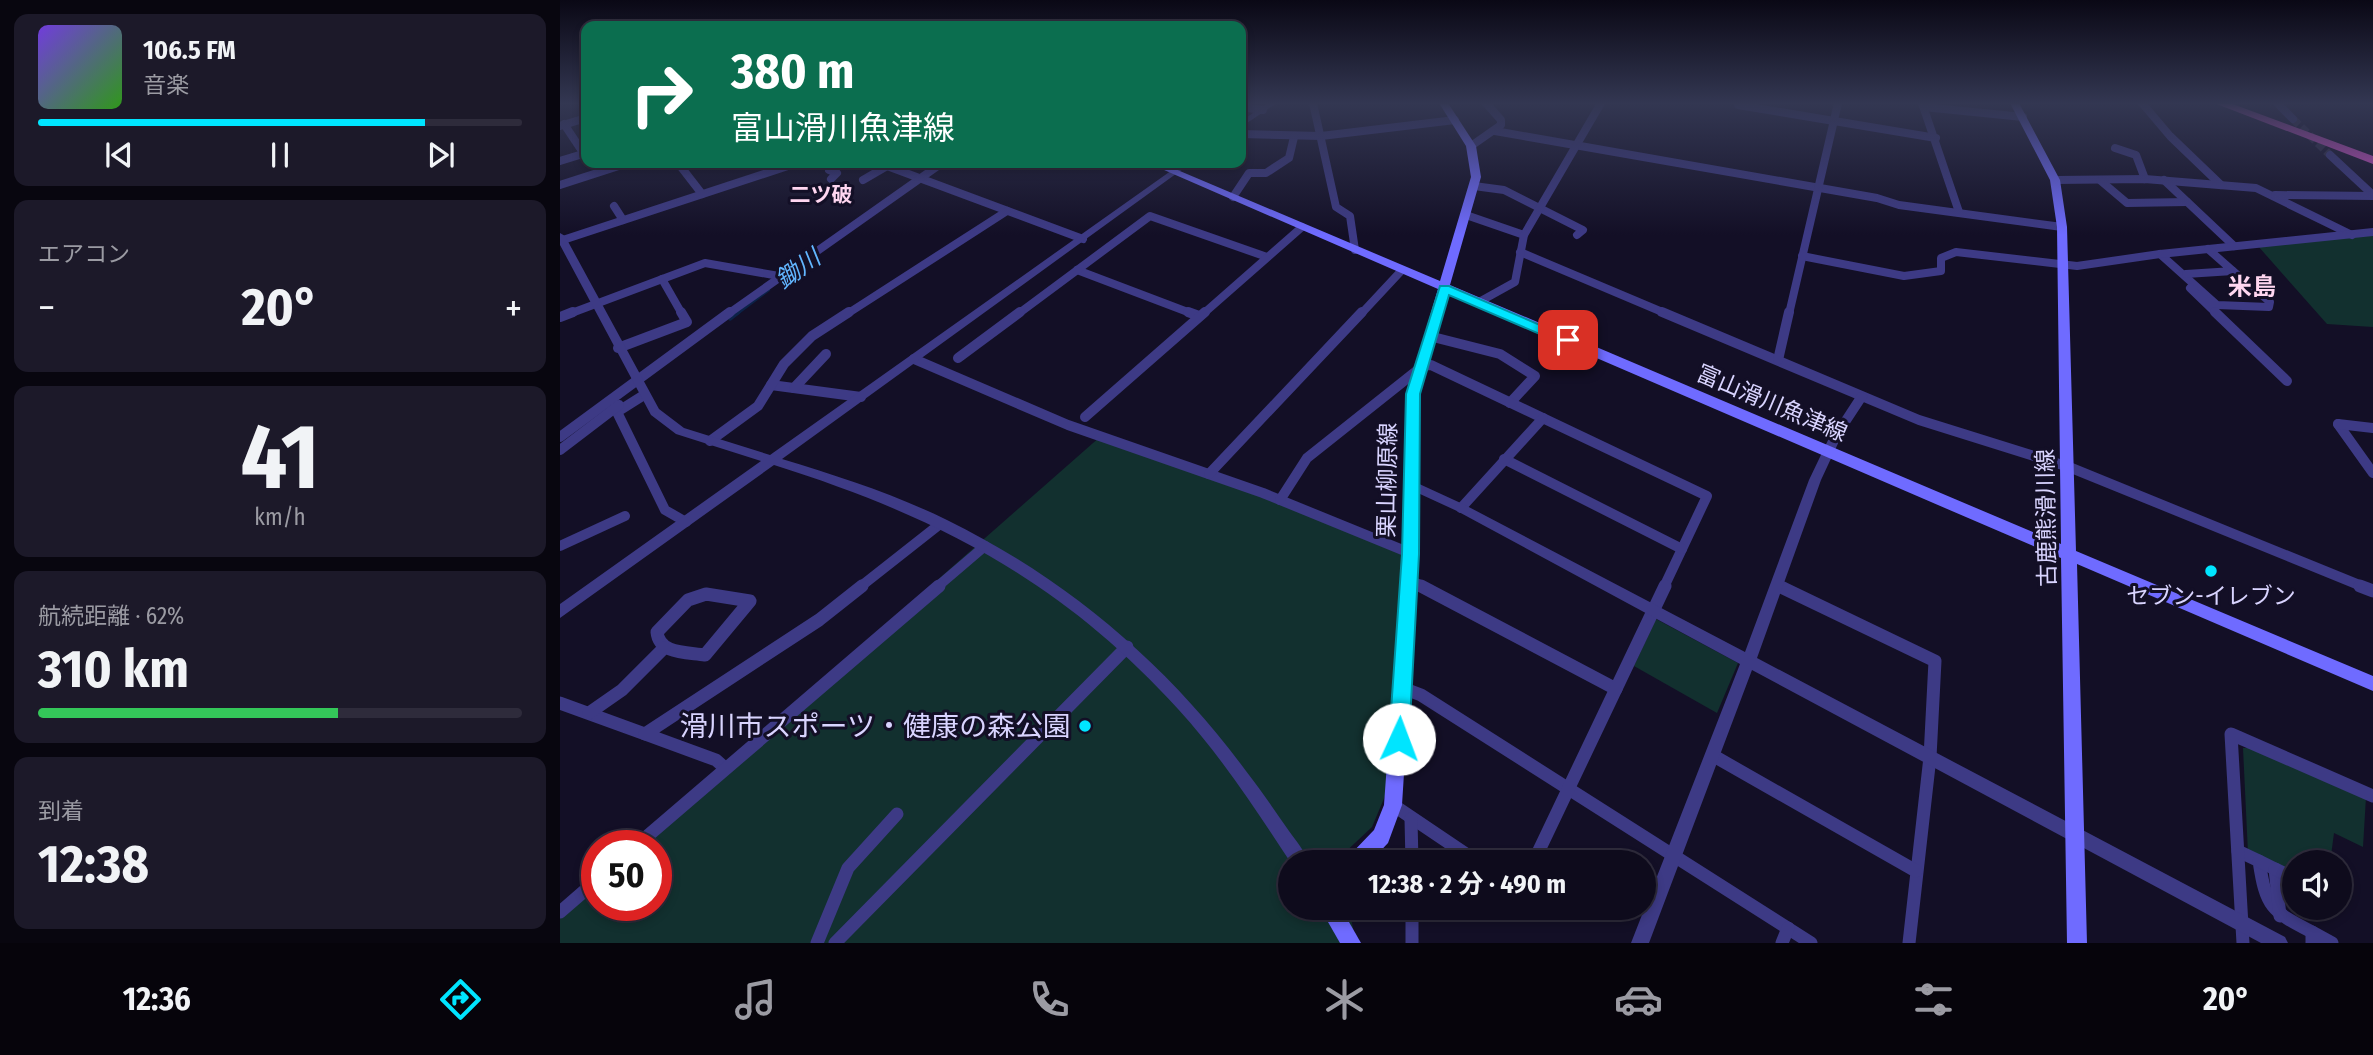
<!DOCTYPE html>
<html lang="ja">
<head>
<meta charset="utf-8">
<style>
	:root { --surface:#0e0b1c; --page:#1c1929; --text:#f1f3f6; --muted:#9b9ba3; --line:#2e2b3b; --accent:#00e5ff }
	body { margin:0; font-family:"Fira Sans Condensed","Noto Sans JP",sans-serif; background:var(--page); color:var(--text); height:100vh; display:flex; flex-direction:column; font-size:26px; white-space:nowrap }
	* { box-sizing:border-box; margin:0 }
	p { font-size:23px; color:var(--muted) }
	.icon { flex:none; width:38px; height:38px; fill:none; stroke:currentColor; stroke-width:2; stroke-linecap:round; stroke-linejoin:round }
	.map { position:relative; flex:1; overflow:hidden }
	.sheet { display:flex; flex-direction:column; gap:14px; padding:14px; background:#08060f; width:560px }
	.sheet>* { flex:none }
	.guide { position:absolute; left:21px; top:21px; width:665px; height:147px; border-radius:14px; box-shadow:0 4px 10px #0003,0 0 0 2px var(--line); background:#0b6e4f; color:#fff; overflow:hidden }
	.fabs { position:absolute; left:1722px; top:850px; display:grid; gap:14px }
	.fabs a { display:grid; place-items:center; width:70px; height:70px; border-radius:50%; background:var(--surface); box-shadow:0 4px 10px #0003,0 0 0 2px var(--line); font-size:35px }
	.speed { position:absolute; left:21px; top:830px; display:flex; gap:14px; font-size:35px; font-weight:700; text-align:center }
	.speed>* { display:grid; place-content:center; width:91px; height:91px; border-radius:50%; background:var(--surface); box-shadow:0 4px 10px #0003,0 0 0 2px var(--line); line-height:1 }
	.speed .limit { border:10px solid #d22; background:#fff; color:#111 }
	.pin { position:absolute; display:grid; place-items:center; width:60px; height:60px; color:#fff; margin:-30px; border-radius:14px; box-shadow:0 4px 10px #0006 }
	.me { position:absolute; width:77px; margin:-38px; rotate:2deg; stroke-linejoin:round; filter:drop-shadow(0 0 5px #0008) }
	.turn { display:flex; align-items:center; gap:24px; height:147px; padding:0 35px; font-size:32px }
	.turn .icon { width:91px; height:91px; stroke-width:2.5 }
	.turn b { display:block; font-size:49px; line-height:60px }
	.big { font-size:52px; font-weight:700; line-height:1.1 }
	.sheet .card { flex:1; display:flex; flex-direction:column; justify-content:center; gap:10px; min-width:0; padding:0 24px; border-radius:14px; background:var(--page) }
	.sheet .dial { align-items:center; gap:0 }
	.dial b { font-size:91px; line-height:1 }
	.song { display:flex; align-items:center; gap:21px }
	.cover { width:84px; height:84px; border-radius:10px; background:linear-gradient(135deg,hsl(260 70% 55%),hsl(110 70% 35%)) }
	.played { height:7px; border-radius:4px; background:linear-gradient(90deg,var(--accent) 80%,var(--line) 80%) }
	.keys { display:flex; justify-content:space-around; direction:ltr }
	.heat { display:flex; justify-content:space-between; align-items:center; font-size:38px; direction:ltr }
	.charge { height:10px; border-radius:5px; background:linear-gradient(90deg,#34c759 62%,var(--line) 0) }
	.trip { position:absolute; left:718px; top:850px; width:378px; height:70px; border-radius:35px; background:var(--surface); box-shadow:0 4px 10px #0003,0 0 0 2px var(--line); font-weight:700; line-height:70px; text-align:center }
	.menu { display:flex; height:112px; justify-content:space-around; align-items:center; background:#06040b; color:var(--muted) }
	.menu .icon { width:49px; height:49px }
	.menu .active { color:var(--accent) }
	.menu b { font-size:32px; color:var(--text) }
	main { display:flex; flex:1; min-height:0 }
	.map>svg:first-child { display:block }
	.green { fill:#12302f }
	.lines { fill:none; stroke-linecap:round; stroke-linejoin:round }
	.stream-far1 { stroke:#0c2248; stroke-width:2.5 }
	.stream { stroke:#0c2248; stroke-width:3.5 }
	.minor-tunnel { stroke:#312d47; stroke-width:8; stroke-dasharray:8 3.5; stroke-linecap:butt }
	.minor-far2 { stroke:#3d3a85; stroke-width:8 }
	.minor-far1 { stroke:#3d3a85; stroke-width:10 }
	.minor { stroke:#3d3a85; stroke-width:13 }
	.tertiary { fill:#3d3a85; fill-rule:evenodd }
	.secondary { fill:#6f6bff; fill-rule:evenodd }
	.trunk { fill:#e055d1; fill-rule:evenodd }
	.route { fill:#00e5ff; stroke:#0095a6; stroke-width:2 }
	.poi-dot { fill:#00e5ff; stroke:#130f26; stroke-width:2.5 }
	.labels { text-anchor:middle; stroke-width:6; stroke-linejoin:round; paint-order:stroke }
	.far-neighbourhood-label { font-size:21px; font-weight:bold; fill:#ffd6f0; stroke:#130f26 }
	.street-label { font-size:23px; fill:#d9d4ff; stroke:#130f26 }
	.poi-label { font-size:23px; fill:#d9d4ff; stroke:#130f26 }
	.water-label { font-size:24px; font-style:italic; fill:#62b6ff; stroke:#130f26 }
	.neighbourhood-label { font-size:24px; font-weight:bold; fill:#ffd6f0; stroke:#130f26 }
	.near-poi-label { font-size:28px; fill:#d9d4ff; stroke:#130f26; text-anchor:end }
</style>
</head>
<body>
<main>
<section class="sheet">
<div class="card">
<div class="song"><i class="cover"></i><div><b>106.5 FM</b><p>音楽</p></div></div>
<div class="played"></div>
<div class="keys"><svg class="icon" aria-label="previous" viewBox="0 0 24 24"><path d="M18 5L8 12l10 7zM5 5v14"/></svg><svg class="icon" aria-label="pause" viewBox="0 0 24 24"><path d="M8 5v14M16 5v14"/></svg><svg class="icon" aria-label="next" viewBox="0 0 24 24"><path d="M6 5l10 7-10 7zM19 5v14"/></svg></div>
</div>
<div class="card"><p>エアコン</p>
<div class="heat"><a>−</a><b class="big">20°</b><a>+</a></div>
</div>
<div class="card dial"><b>41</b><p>km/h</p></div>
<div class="card"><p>航続距離 · 62%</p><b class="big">310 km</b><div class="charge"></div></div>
<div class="card"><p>到着</p><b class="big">12:38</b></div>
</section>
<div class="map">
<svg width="1813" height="943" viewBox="0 0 1813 943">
	<rect width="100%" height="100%" fill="#130f26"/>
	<g class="green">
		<path d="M1813,235V327L1767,324L1698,246Z"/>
		<path d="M541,436L850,553L838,765L812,827L779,858L780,863H730V908H789L796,943H0V912L37,879V905H96V845H76Z"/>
		<path d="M1096,619L1178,663L1157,713L1074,666Z"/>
		<path d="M1683,748H1690L1806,797L1803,847L1774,833L1770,863H1734V875L1688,853Z"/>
	</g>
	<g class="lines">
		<path class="stream-far1" d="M177,314L209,290"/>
		<path class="stream" d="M170,319L179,312"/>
		<path class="minor-tunnel" d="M1733,119L1770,155"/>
		<g class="minor-far2">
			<path d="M753,103L776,207L790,216L795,250"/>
			<path d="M1362,103L1399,212"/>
			<path d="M1582,103L1610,136L1661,185"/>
			<path d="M1717,103L1733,119"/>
			<path d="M1178,105L1376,138"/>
			<path d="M681,107L703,110"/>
			<path d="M1364,107L1463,117"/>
			<path d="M4,124L24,154"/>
			<path d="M0,126L26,118"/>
			<path d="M935,131L1317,198L1339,205L1502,227"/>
			<path d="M681,134L761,136L895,120"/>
			<path d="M911,146L941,125V120L926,103"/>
			<path d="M1555,148L1576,155L1585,179"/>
			<path d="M1770,155L1813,195"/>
			<path d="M0,161L26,153"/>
			<path d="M118,163L142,194"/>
			<path d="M319,163L523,239"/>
			<path d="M271,179L277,173L269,170L282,163"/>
			<path d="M303,180L327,166"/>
			<path d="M1495,180L1585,179L1696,188L1792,235"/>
			<path d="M1604,180L1674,246"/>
			<path d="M1541,181L1567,203L1627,202"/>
			<path d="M0,185L68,163"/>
			<path d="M914,186L944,190L1023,230L1017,235"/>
			<path d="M1715,195L1813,196"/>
			<path d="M673,197L689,173H706L729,158L734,137"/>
			<path d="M54,206L63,220"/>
			<path d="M906,215L964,235"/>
			<path d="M0,241L237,163"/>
			<path d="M960,252L1107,314"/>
			<path d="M1600,254L1657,305L1709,307L1710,302L1673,271"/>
			<path d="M1242,256L1344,276L1381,271V258L1396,252L1517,266L1600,254L1813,232"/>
			<path d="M517,270L633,314"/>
			<path d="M1626,274L1673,271L1648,249"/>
			<path d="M102,279L122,314"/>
			<path d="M1630,288L1657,314"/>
			<path d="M919,302L955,282L964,235L1041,103"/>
			<path d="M9,314L145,263L219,276"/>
			<path d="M168,314L382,163"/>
			<path d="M287,314L447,211"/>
			<path d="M458,314L590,216L707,257"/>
			<path d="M643,314L742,227"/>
			<path d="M801,314L842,270"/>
			<path d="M1229,314L1278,103"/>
		</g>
		<g class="minor-far1">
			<path d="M628,312L639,316"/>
			<path d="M1102,312L1359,420L1509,467L1804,587"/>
			<path d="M1655,312L1727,381"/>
			<path d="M0,317L13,312"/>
			<path d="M869,336L940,354L975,376L950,403"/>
			<path d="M58,348L127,322L121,312"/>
			<path d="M398,358L460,312"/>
			<path d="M354,359L508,425L703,493L850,553"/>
			<path d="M1218,360L1229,312"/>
			<path d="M860,366L871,365L1147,496L1104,587"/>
			<path d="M211,385L301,397"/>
			<path d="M234,388L266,354"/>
			<path d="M84,395L57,412L105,510L126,522"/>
			<path d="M525,417L645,312"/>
			<path d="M1778,424L1813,473"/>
			<path d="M1778,424L1813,428"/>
			<path d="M0,437L170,312"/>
			<path d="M150,441L198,406L224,364L252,336L289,312"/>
			<path d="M0,450L59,405"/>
			<path d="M944,459L1122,549"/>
			<path d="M649,474L802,312"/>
			<path d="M720,500L747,458L859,369"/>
			<path d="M901,508L983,418"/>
			<path d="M0,546L65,516"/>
			<path d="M848,579L864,587"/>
			<path d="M1218,585L1223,587"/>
			<path d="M300,587L380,524"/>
			<path d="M377,587L425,546"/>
		</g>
		<g class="minor">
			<path d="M861,586L1056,689"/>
			<path d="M1219,586L1375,661L1370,757L1349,943"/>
			<path d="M1800,586L1813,591"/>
			<path d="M146,594L190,601L145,655C126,652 99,654 97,632L128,600Z"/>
			<path d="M840,687L861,695L1251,943"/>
			<path d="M0,703L85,734"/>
			<path d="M29,713L62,690L104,648"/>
			<path d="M1152,755L1356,871"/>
			<path d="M165,768L156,760L85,734L259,620L302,586"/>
			<path d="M833,805L919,863"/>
			<path d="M851,819L852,863"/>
			<path d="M77,845L379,586"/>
			<path d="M1678,851L1699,861C1706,907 1711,911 1752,932"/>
			<path d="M1699,861L1715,869L1720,916"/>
			<path d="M973,863L1105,586"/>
			<path d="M1715,869L1730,876"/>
			<path d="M852,908V943"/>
			<path d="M0,912L37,880"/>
			<path d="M257,943L288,868L337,814"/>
			<path d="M275,943L567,647"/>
			<path d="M1222,943L1228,928"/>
			<path d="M1683,943L1671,734L1813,796"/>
			<path d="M1752,943V932L1772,943"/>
		</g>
		<g class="tertiary">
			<path d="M708,103H717L681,127V121Z"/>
			<path d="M622,163H631L222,459C278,476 334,494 387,520C507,579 607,664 686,771C701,790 715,811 729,831C736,841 745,851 749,863H731C696,810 661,756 618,709C502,581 376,516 214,465L0,618V604L201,461L116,434L91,415L0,245V233L5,236L99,409L124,428L210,455Z"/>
			<path d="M1302,392L1308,396L1281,437L1261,480L1197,658L1725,937L1728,943H1701L1192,670L1089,943H1071L1180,664L897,511L847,488L845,485L847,482H855L905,505L1185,652L1249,480L1270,436L1298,393Z"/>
		</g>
		<g class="secondary">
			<path d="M879,103H888L916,146L921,177L890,285L1501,544L1497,227L1490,180L1450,103H1459L1500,180L1507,227L1516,551L1813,676V691L1517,564L1527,943H1507L1501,558L888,294L859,394L858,553L842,805L828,843L809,863H787L789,856L814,830L824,805L842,553L847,394L878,289L588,163H601L880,281L911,177L906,146Z"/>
			<path d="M760,908H781L801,943H780Z"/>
		</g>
		<path class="trunk" d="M1654,103H1670L1813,156V164Z"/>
	</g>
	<linearGradient id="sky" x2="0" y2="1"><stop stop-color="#0a0815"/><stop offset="0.44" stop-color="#333752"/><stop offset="1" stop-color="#333752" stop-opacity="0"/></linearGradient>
	<rect width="1813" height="235" fill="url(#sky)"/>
	<path class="route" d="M880,286H889L1015,340L1013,344H1003L889,295L860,394L859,554L849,739L846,745L839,748L832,745L829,739L842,554L846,394Z"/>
	<g class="poi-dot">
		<circle cx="1651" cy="571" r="7"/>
		<circle cx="525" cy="726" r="7"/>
	</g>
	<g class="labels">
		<g class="far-neighbourhood-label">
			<text x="261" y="202">二ツ破</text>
		</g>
		<g class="street-label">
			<text transform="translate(1212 403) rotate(23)" y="8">富山滑川魚津線</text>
			<text transform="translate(827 480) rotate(-89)" y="8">栗山柳原線</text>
			<text transform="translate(1486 518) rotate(-91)" y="8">古鹿熊滑川線</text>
		</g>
		<g class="poi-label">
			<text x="1651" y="604">セブン-イレブン</text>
		</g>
		<g class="water-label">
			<text transform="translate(238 269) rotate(-36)" y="8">鋤川</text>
		</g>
		<g class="neighbourhood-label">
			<text x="1692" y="295">米島</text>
		</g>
		<g class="near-poi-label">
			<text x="511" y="736">滑川市スポーツ・健康の森公園</text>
		</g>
	</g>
</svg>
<div class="fabs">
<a><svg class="icon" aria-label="sound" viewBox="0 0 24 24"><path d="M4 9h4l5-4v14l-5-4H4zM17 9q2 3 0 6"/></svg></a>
</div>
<div class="speed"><div class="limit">50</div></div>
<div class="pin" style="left:1008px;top:340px;background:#d93025"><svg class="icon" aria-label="arrive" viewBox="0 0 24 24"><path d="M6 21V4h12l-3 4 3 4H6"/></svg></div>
<svg class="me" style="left:839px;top:739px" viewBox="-20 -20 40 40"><circle r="19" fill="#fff"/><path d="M0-13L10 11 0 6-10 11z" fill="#00e5ff"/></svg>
<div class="trip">12:38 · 2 分 · 490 m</div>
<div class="guide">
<div class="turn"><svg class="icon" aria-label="right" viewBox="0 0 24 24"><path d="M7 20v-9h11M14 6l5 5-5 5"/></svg><div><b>380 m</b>富山滑川魚津線</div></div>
</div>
</div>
</main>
<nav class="menu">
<b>12:36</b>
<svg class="icon active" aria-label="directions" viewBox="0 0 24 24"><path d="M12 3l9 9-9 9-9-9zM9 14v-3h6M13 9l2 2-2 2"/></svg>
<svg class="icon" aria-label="music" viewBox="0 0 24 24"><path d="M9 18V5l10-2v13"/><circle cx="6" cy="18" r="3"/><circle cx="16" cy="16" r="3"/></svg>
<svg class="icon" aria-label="phone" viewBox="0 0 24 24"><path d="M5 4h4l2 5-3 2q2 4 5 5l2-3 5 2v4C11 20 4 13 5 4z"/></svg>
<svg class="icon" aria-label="climate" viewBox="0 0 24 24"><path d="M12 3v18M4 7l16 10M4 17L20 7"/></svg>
<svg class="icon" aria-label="car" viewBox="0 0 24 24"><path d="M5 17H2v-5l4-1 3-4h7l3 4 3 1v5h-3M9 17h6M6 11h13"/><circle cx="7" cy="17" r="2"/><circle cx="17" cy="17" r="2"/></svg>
<svg class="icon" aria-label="filters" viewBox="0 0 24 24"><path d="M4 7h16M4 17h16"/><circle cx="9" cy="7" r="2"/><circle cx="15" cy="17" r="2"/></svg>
<b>20°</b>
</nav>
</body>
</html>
